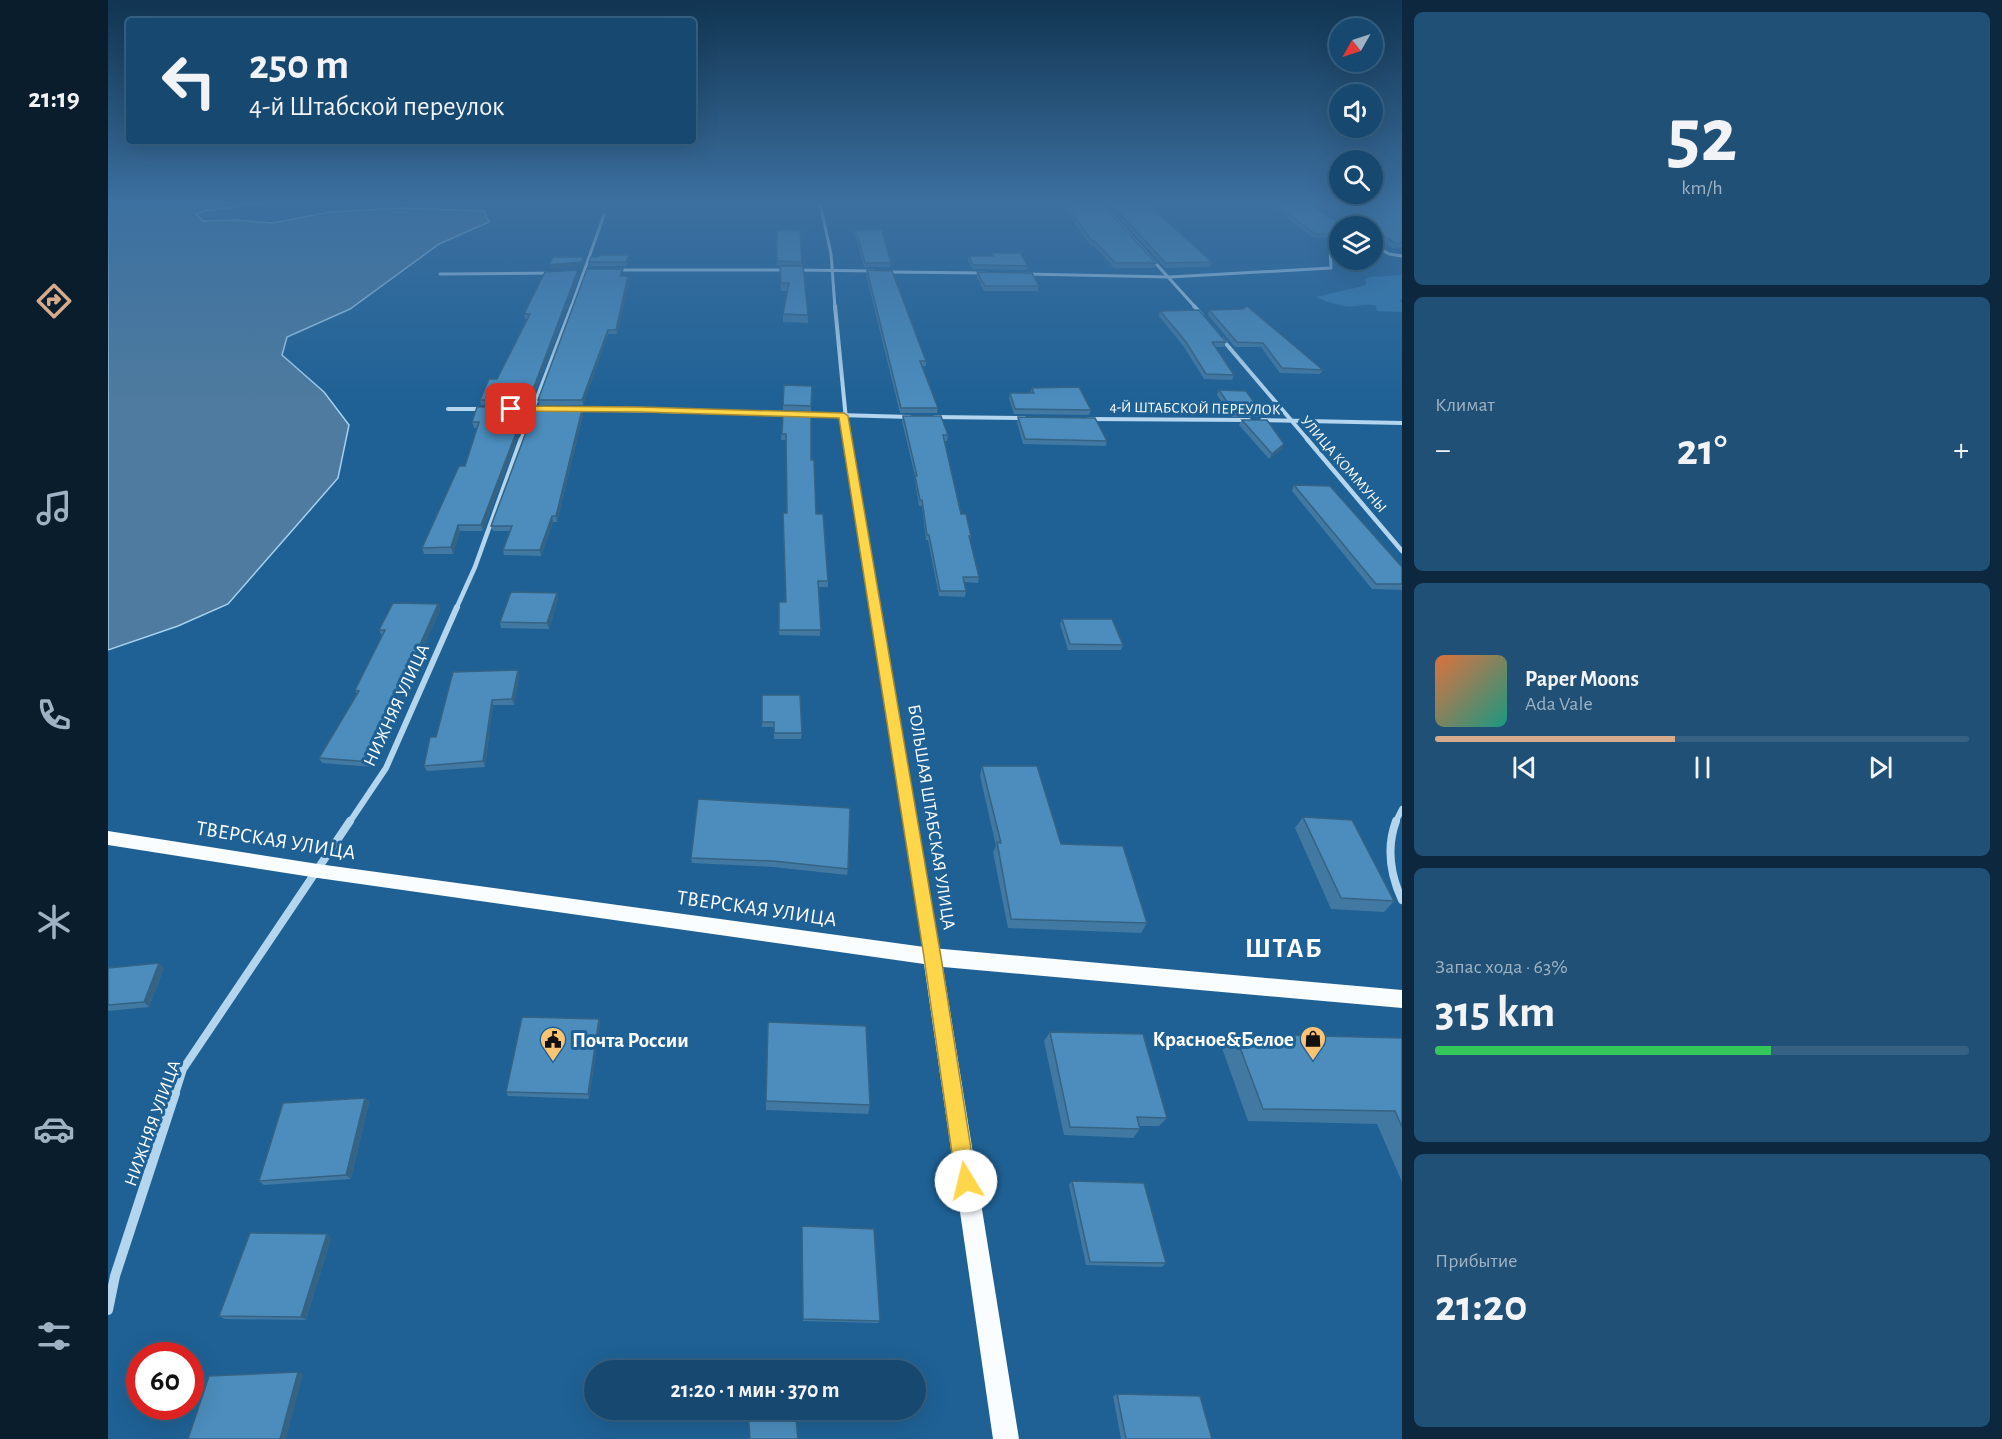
<!DOCTYPE html>
<html lang="ru">
<head>
<meta charset="utf-8">
<style>
	:root { --surface:#174970; --page:#205075; --text:#f1f3f6; --muted:#9eb2c3; --line:#366183; --accent:#d6ab8b }
	body { margin:0; font-family:"Alegreya Sans",sans-serif; background:var(--page); color:var(--text); height:100vh; display:flex; flex-direction:column; font-size:22px; white-space:nowrap }
	* { box-sizing:border-box; margin:0 }
	p { font-size:20px; color:var(--muted) }
	.icon { flex:none; width:33px; height:33px; fill:none; stroke:currentColor; stroke-width:2; stroke-linecap:round; stroke-linejoin:round }
	.map { position:relative; flex:1; overflow:hidden }
	.panel { display:flex; flex-direction:column; gap:12px; padding:12px; background:#0d283e; width:600px }
	.panel>* { flex:none }
	.banner { position:absolute; left:18px; top:18px; width:570px; height:126px; border-radius:6px; box-shadow:0 6px 24px #0002,0 0 0 2px var(--line); background:#174970; color:var(--text); overflow:hidden }
	.needle { width:39px; rotate:231deg }
	.fabs { position:absolute; left:1221px; top:18px; display:grid; gap:12px }
	.fabs a { display:grid; place-items:center; width:54px; height:54px; border-radius:50%; background:var(--surface); box-shadow:0 6px 24px #0002,0 0 0 2px var(--line); font-size:30px }
	.speed { position:absolute; left:18px; top:1342px; display:flex; gap:12px; font-size:30px; font-weight:700; text-align:center }
	.speed>* { display:grid; place-content:center; width:78px; height:78px; border-radius:50%; background:var(--surface); box-shadow:0 6px 24px #0002,0 0 0 2px var(--line); line-height:1 }
	.speed .limit { border:9px solid #d22; background:#fff; color:#111 }
	.pin { position:absolute; display:grid; place-items:center; width:51px; height:51px; color:#fff; margin:-26px; border-radius:12px; box-shadow:0 3px 9px #0006 }
	.me { position:absolute; width:66px; margin:-33px; rotate:351deg; stroke-linejoin:round; filter:drop-shadow(0 0 4px #0008) }
	.turn { display:flex; align-items:center; gap:21px; height:126px; padding:0 24px; font-size:27px }
	.turn .icon { width:78px; height:78px; stroke-width:2.5 }
	.turn b { display:block; font-size:42px; line-height:51px }
	.big { font-size:45px; font-weight:600; line-height:1.1 }
	.panel .tile { flex:1; display:flex; flex-direction:column; justify-content:center; gap:9px; min-width:0; padding:0 21px; border-radius:9px; background:var(--page) }
	.panel .dial { align-items:center; gap:0 }
	.dial b { font-size:78px; line-height:1 }
	.song { display:flex; align-items:center; gap:18px }
	.cover { width:72px; height:72px; border-radius:9px; background:linear-gradient(135deg,hsl(20 70% 55%),hsl(170 70% 35%)) }
	.played { height:6px; border-radius:3px; background:linear-gradient(90deg,var(--accent) 45%,var(--line) 45%) }
	.keys { display:flex; justify-content:space-around; direction:ltr }
	.heat { display:flex; justify-content:space-between; align-items:center; font-size:33px; direction:ltr }
	.charge { height:9px; border-radius:4px; background:linear-gradient(90deg,#34c759 63%,var(--line) 0) }
	.trip { position:absolute; left:476px; top:1360px; width:342px; height:60px; border-radius:30px; background:var(--surface); box-shadow:0 6px 24px #0002,0 0 0 2px var(--line); font-weight:600; line-height:60px; text-align:center }
	main { display:flex; flex:1; min-height:0 }
	.tabs { display:flex; flex-direction:column; width:108px; justify-content:space-around; align-items:center; background:#091d2d; color:var(--muted) }
	.tabs .icon { width:42px; height:42px }
	.tabs .active { color:var(--accent) }
	.tabs b { font-size:27px; color:var(--text) }
	.map>svg:first-child { display:block }
	.green { fill:#347cb2 }
	.water { fill:#4e7b9f; stroke:#a6d1f0; stroke-width:1.5 }
	.lines { fill:none; stroke-linecap:round; stroke-linejoin:round }
	.street-far5 { stroke:#b3d5ee; stroke-width:3 }
	.street-far4 { stroke:#b3d5ee; stroke-width:4 }
	.street-far3 { stroke:#b3d5ee; stroke-width:4.5 }
	.street-far2 { stroke:#b3d5ee; stroke-width:6 }
	.street-far1 { stroke:#b3d5ee; stroke-width:8 }
	.street { stroke:#b3d5ee; stroke-width:10 }
	.primary { fill:#fafdff; fill-rule:evenodd }
	.wall { fill:#4179a3 }
	.shaded-wall { fill:#356384 }
	.building { fill:#4c8dbd; stroke:#356384; stroke-width:1.5 }
	.route { fill:#ffd54a; stroke:#a68a30; stroke-width:1.5 }
	.labels { text-anchor:middle; stroke-width:6; stroke-linejoin:round; paint-order:stroke }
	.far-street-label { font-size:15px; fill:#fff; stroke:#1f6195 }
	.street-label { font-size:18px; fill:#fff; stroke:#1f6195 }
	.near-street-label { font-size:21px; fill:#fff; stroke:#1f6195 }
	.near-poi-label { font-size:21px; font-weight:bold; fill:#fff; stroke:#1f6195; text-anchor:end }
	.near-district-label { font-size:28px; font-weight:bold; letter-spacing:1.5px; fill:#fff; stroke:#1f6195 }
</style>
</head>
<body>
<main>
<nav class="tabs">
<b>21:19</b>
<svg class="icon active" aria-label="directions" viewBox="0 0 24 24"><path d="M12 3l9 9-9 9-9-9zM9 14v-3h6M13 9l2 2-2 2"/></svg>
<svg class="icon" aria-label="music" viewBox="0 0 24 24"><path d="M9 18V5l10-2v13"/><circle cx="6" cy="18" r="3"/><circle cx="16" cy="16" r="3"/></svg>
<svg class="icon" aria-label="phone" viewBox="0 0 24 24"><path d="M5 4h4l2 5-3 2q2 4 5 5l2-3 5 2v4C11 20 4 13 5 4z"/></svg>
<svg class="icon" aria-label="climate" viewBox="0 0 24 24"><path d="M12 3v18M4 7l16 10M4 17L20 7"/></svg>
<svg class="icon" aria-label="car" viewBox="0 0 24 24"><path d="M5 17H2v-5l4-1 3-4h7l3 4 3 1v5h-3M9 17h6M6 11h13"/><circle cx="7" cy="17" r="2"/><circle cx="17" cy="17" r="2"/></svg>
<svg class="icon" aria-label="filters" viewBox="0 0 24 24"><path d="M4 7h16M4 17h16"/><circle cx="9" cy="7" r="2"/><circle cx="15" cy="17" r="2"/></svg>
</nav>
<div class="map">
<svg width="1294" height="1439" viewBox="0 0 1294 1439">
	<rect width="100%" height="100%" fill="#1f6195"/>
	<path class="green" d="M1294,275V299L1292,300L1294,303V312L1269,311L1268,306C1259,304 1256,305 1248,306C1235,308 1220,302 1208,297L1255,286L1259,284L1257,280L1262,277Z"/>
	<path class="water" d="M0,203H156L96,211L88,214L95,221L128,220L164,223L223,212L293,208L376,211L381,222L331,244L242,309L179,337L174,355L216,392L241,425L230,478L120,604L70,626L0,650Z"/>
	<g class="lines">
		<g class="street-far5">
			<path d="M712,203L723,254L727,308"/>
			<path d="M993,203L1088,308"/>
			<path d="M1264,244L1281,254L1294,256"/>
			<path d="M509,270H679"/>
			<path d="M689,270L766,271"/>
			<path d="M779,272L877,273"/>
			<path d="M332,274L445,273"/>
			<path d="M917,274L1062,277L1223,268L1222,246L1232,242"/>
			<path d="M463,308L496,215"/>
		</g>
		<g class="street-far4">
			<path d="M727,306L740,440"/>
			<path d="M1086,306L1094,315"/>
			<path d="M1114,339L1200,440"/>
			<path d="M340,409H376"/>
			<path d="M464,409L682,414"/>
			<path d="M695,414L802,417"/>
			<path d="M827,417L916,418"/>
			<path d="M980,419L1141,420"/>
			<path d="M1154,420L1294,423"/>
			<path d="M413,440L464,306"/>
		</g>
		<g class="street-far3">
			<path d="M740,439L768,609"/>
			<path d="M1199,439L1294,551"/>
			<path d="M348,609L367,567L413,439"/>
		</g>
		<g class="street-far2">
			<path d="M767,607L803,823"/>
			<path d="M241,823L278,768L349,607"/>
			<path d="M1287,823L1294,809"/>
		</g>
		<g class="street-far1">
			<path d="M802,821L824,954"/>
			<path d="M1288,821C1278,848 1282,874 1294,900"/>
			<path d="M67,1094L75,1069L242,821"/>
		</g>
		<path class="street" d="M0,1310L7,1276L67,1093"/>
		<path class="primary" d="M0,831L210,864L824,948L1294,990V1008L835,967L911,1439H885L816,964L210,878L0,845Z"/>
	</g>
	<g class="wall">
		<path d="M948,203H993L1048,263L1047,268H1006L986,246H983L955,207H951Z"/>
		<path d="M997,203H1039L1104,262L1102,267L1057,268Z"/>
		<path d="M1160,203H1200L1234,225H1238L1206,203H1294V247L1284,248L1269,237H1264V226H1232V238H1205Z"/>
		<path d="M669,230L694,262V266L669,265Z"/>
		<path d="M748,230L783,263L782,267H756L747,234Z"/>
		<path d="M883,253L920,266L919,270L865,269L860,261L861,256H883Z"/>
		<path d="M490,257L522,259L519,266H482L481,262Z"/>
		<path d="M672,266L700,315V323L675,322V314L679,291H673Z"/>
		<path d="M759,270L818,361V366H814L830,408L829,413H792L758,274Z"/>
		<path d="M869,272L931,286L930,291H876L869,277Z"/>
		<path d="M516,274L515,276H520L521,281L509,334H500L475,405H431L430,400Z"/>
		<path d="M471,275L422,405H373L372,400L389,379L419,319H417L416,314Z"/>
		<path d="M1101,310L1215,370L1212,374L1172,373L1153,347H1127L1100,315Z"/>
		<path d="M1052,311L1118,342L1116,347H1107L1126,375L1124,380L1096,379L1076,347L1051,316Z"/>
		<path d="M704,386L703,411L675,410V405Z"/>
		<path d="M924,388L983,410L981,415L906,414L901,398L902,393H922Z"/>
		<path d="M1111,390L1153,412L1151,417H1124L1109,395Z"/>
		<path d="M472,410L475,415L449,522H445L433,556L396,555L395,550L402,531H385L383,526Z"/>
		<path d="M419,413L375,531H352L345,554H316L314,548L357,466L369,428H366L364,422Z"/>
		<path d="M675,413L703,460L708,514L720,581V587H710L712,636L671,635V602H677L679,513L678,440H673Z"/>
		<path d="M795,416L840,435L839,441H836L853,514L863,536L862,540L871,577L870,583L856,582L858,591L857,597L831,596L820,540H818L814,506H811L807,481V476L794,421Z"/>
		<path d="M910,417L999,441L998,446L915,444L909,422Z"/>
		<path d="M1134,420L1174,449L1161,459L1131,425Z"/>
		<path d="M1186,485L1294,567V590L1264,589L1184,491Z"/>
		<path d="M449,593L450,599L441,629L393,628L392,622Z"/>
		<path d="M330,604L332,609L280,728L283,734L265,767L214,763L211,758L249,694L247,690L274,636L271,630Z"/>
		<path d="M954,619L1015,645L1013,650H960L952,624Z"/>
		<path d="M410,670L411,676L406,705H385L377,767L319,771L316,766L328,737Z"/>
		<path d="M654,695L694,733L693,739H666V727H654Z"/>
		<path d="M874,766L953,844L1039,923L1033,933L900,928L885,852L888,846L872,776Z"/>
		<path d="M590,799L740,869L739,875L665,867L584,863L583,858Z"/>
		<path d="M1195,817L1286,901L1276,912L1223,909L1187,828Z"/>
		<path d="M0,968H56L41,1007L0,1011Z"/>
		<path d="M491,1019L492,1024L481,1099L400,1096L398,1092Z"/>
		<path d="M660,1022L762,1105L760,1114L658,1110Z"/>
		<path d="M942,1032L1059,1118L1051,1126H1031L1032,1129L1025,1138L956,1135L936,1041Z"/>
		<path d="M1127,1034L1294,1038V1182L1269,1124L1140,1121L1114,1048Z"/>
		<path d="M257,1098L261,1102L243,1179L156,1185L151,1181Z"/>
		<path d="M964,1181L1058,1263L1054,1267L978,1265L961,1185Z"/>
		<path d="M694,1226L772,1321L770,1323L695,1321Z"/>
		<path d="M219,1234L223,1238L198,1320L117,1319L111,1316Z"/>
		<path d="M1009,1394L1104,1439H1013L1005,1396Z"/>
	</g>
	<g class="shaded-wall">
		<path d="M521,255L522,259L519,266L518,262Z"/>
		<path d="M475,257L476,262L474,267L442,269L441,265Z"/>
		<path d="M470,270L471,275L422,405L421,400Z"/>
		<path d="M520,276L521,281L509,334L508,330Z"/>
		<path d="M500,330V334L475,405L474,400Z"/>
		<path d="M418,407L419,413L375,531L373,525Z"/>
		<path d="M474,410L475,415L449,522L448,516Z"/>
		<path d="M1176,444L1174,449L1161,459L1164,454Z"/>
		<path d="M444,516L445,522L433,556L432,550Z"/>
		<path d="M350,525L352,531L345,554L343,547Z"/>
		<path d="M449,593L450,599L441,629L439,623Z"/>
		<path d="M330,604L332,609L278,733L281,728L283,734L265,767L263,762L275,728Z"/>
		<path d="M410,670L411,676L406,705L404,699Z"/>
		<path d="M384,700L385,705L377,767L375,761Z"/>
		<path d="M51,963L56,968L41,1007L36,1002Z"/>
		<path d="M491,1019L492,1024L481,1099L480,1094Z"/>
		<path d="M257,1098L261,1102L243,1179L238,1175Z"/>
		<path d="M219,1234L223,1238L198,1320L193,1317Z"/>
		<path d="M190,1372L195,1374L178,1439H172Z"/>
	</g>
	<g class="building">
		<path d="M956,203H993L1048,263H1007L987,241H984Z"/>
		<path d="M1002,203H1039L1104,262L1058,263Z"/>
		<path d="M1166,203H1200L1234,225H1238L1239,221L1213,203H1294V243H1287L1271,233H1264V226H1232V234H1207Z"/>
		<path d="M669,230H692L694,262L669,261Z"/>
		<path d="M748,230H774L783,263H757Z"/>
		<path d="M883,253H912L920,266L865,265L861,256H885Z"/>
		<path d="M492,255H521L518,262H481L483,257H490Z"/>
		<path d="M445,257H475L473,262L441,265Z"/>
		<path d="M672,266H695L700,315L675,314L681,283H673Z"/>
		<path d="M479,269H515L512,276H520L508,330H500L474,400H430Z"/>
		<path d="M470,270L421,400H372L381,379H389L422,314H416L437,272Z"/>
		<path d="M759,270L784,271L818,361H812L830,408H793Z"/>
		<path d="M869,272L924,273L931,286H877Z"/>
		<path d="M1139,306L1215,370L1174,368L1155,343L1129,342L1101,310L1135,309Z"/>
		<path d="M1091,310L1118,342H1104L1126,375L1098,374L1078,342L1052,311Z"/>
		<path d="M676,385L704,386L703,406L675,405Z"/>
		<path d="M971,387L983,410L907,409L902,393H926L924,388Z"/>
		<path d="M1111,390L1138,391L1153,412H1126Z"/>
		<path d="M369,407H418L373,525H350L343,547L314,548L351,466H357L371,422H364Z"/>
		<path d="M427,408H471V410H474L448,516H444L432,550H395L404,526H383Z"/>
		<path d="M675,413L703,414V460H706L708,514H715L720,581H710L713,630H671V602H678L675,513H679L678,434H674Z"/>
		<path d="M795,416H833L840,435H835L853,514H858L863,536H861L871,577H855L858,591H832L821,535H819L814,500H812L807,476H809Z"/>
		<path d="M910,417L987,418L999,441L917,439Z"/>
		<path d="M1134,420H1159L1176,444L1164,454Z"/>
		<path d="M1186,485L1222,486L1294,567V584H1268Z"/>
		<path d="M403,592L449,593L439,623L392,622Z"/>
		<path d="M285,603L330,604L275,728H281L263,762L211,758L251,691L247,690L277,630H271Z"/>
		<path d="M954,619H1004L1015,645L962,644Z"/>
		<path d="M410,670L404,699L384,700L375,761L316,766L322,737H328L345,672Z"/>
		<path d="M654,695H692L694,733H666V722H654Z"/>
		<path d="M874,766H929L953,844L1015,846L1039,923L903,919L889,842L893,843Z"/>
		<path d="M590,799L742,808L740,869L665,861L583,858Z"/>
		<path d="M1195,817L1244,820L1286,901L1233,898Z"/>
		<path d="M51,963L36,1002L0,1005V968Z"/>
		<path d="M414,1017L491,1019L480,1094L398,1092Z"/>
		<path d="M660,1022L758,1026L762,1105L658,1101Z"/>
		<path d="M942,1032L1035,1034L1059,1118L1029,1117L1032,1129L962,1127Z"/>
		<path d="M1127,1034L1294,1038V1127L1287,1111L1155,1109Z"/>
		<path d="M257,1098L238,1175L151,1181L175,1103Z"/>
		<path d="M964,1181L1036,1183L1058,1263L982,1262Z"/>
		<path d="M694,1226L766,1229L772,1321L695,1319Z"/>
		<path d="M142,1233L219,1234L193,1317L111,1316Z"/>
		<path d="M684,1363V1371H638V1367Z"/>
		<path d="M190,1372L172,1439H80L101,1376Z"/>
		<path d="M1009,1394L1092,1396L1104,1439H1018Z"/>
		<path d="M640,1410H687L690,1439H642Z"/>
	</g>
	<linearGradient id="sky" x2="0" y2="1"><stop stop-color="#113552"/><stop offset="0.5" stop-color="#3c70a0"/><stop offset="1" stop-color="#3c70a0" stop-opacity="0"/></linearGradient>
	<rect width="1294" height="404" fill="url(#sky)"/>
	<path class="route" d="M403,406L533,407L736,413L740,416L833,957L868,1181L865,1188L858,1191L851,1188L848,1181L816,957L731,418L533,412L400,411L398,409Z"/>
	<defs>
		<symbol id="shop-pin" viewBox="-11 -11 22 30"><path d="M0 17L-7.5 6A9.5 9.5 0 1 1 7.5 6Z" fill="#fcc373" stroke="#1f6195"/><path d="M-5-2.5h2.3a2.7 3.5 0 0 1 5.4 0H5L5.5 6h-11ZM-1.5-2.5h3a1.5 2.3 0 0 0-3 0Z" fill="#111"/></symbol>
		<symbol id="civic-pin" viewBox="-11 -11 22 30"><path d="M0 17L-7.5 6A9.5 9.5 0 1 1 7.5 6Z" fill="#fcc373" stroke="#1f6195"/><path d="M-.6-6.5H3V-4.5H.6V-3L4-1V1h2V6H-6V1h2V-1L-.6-3ZM-1.2 2.5V6h2.4V2.5Z" fill="#111"/></symbol>
	</defs>
	<g fill-rule="evenodd">
		<use href="#shop-pin" x="1190" y="1024" width="30" height="40"/>
		<use href="#civic-pin" x="430" y="1025" width="30" height="40"/>
	</g>
	<g class="labels">
		<g class="far-street-label">
			<text transform="translate(1087 408) rotate(1)" y="5">4-Й ШТАБСКОЙ ПЕРЕУЛОК</text>
			<text transform="translate(1236 464) rotate(49)" y="5">УЛИЦА КОММУНЫ</text>
		</g>
		<g class="street-label">
			<text transform="translate(288 705) rotate(-65)" y="6">НИЖНЯЯ УЛИЦА</text>
			<text transform="translate(824 817) rotate(81)" y="6">БОЛЬШАЯ ШТАБСКАЯ УЛИЦА</text>
			<text transform="translate(44 1123) rotate(-70)" y="6">НИЖНЯЯ УЛИЦА</text>
		</g>
		<g class="near-street-label">
			<text transform="translate(168 840) rotate(9)" y="7">ТВЕРСКАЯ УЛИЦА</text>
			<text transform="translate(649 908) rotate(8)" y="7">ТВЕРСКАЯ УЛИЦА</text>
		</g>
		<g class="near-poi-label">
			<text x="1186" y="1046">Красное&amp;Белое</text>
			<text x="464" y="1047" text-anchor="start">Почта России</text>
		</g>
		<g class="near-district-label">
			<text x="1176" y="957">ШТАБ</text>
		</g>
	</g>
</svg>
<div class="fabs">
<a><svg class="needle" viewBox="-14 -14 28 28"><path d="M0-13l5 13h-10z" fill="#e53935"/><path d="M0 13l5-13h-10z" fill="#9eb2c3"/></svg></a>
<a><svg class="icon" aria-label="sound" viewBox="0 0 24 24"><path d="M4 9h4l5-4v14l-5-4H4zM17 9q2 3 0 6"/></svg></a>
<a><svg class="icon" aria-label="search" viewBox="0 0 24 24"><circle cx="10" cy="10" r="6"/><path d="M15 15l6 6"/></svg></a>
<a><svg class="icon" aria-label="layers" viewBox="0 0 24 24"><path d="M12 4l9 5-9 5-9-5zM3 14l9 5 9-5"/></svg></a>
</div>
<div class="speed"><div class="limit">60</div></div>
<div class="pin" style="left:403px;top:409px;background:#d93025"><svg class="icon" aria-label="arrive" viewBox="0 0 24 24"><path d="M6 21V4h12l-3 4 3 4H6"/></svg></div>
<svg class="me" style="left:858px;top:1181px" viewBox="-20 -20 40 40"><circle r="19" fill="#fff"/><path d="M0-13L10 11 0 6-10 11z" fill="#ffd54a"/></svg>
<div class="trip">21:20 · 1 мин · 370 m</div>
<div class="banner">
<div class="turn"><svg class="icon" aria-label="left" viewBox="0 0 24 24"><path d="M17 20v-9H6M10 6l-5 5 5 5"/></svg><div><b>250 m</b>4-й Штабской переулок</div></div>
</div>
</div>
<section class="panel">
<div class="tile dial"><b>52</b><p>km/h</p></div>
<div class="tile"><p>Климат</p>
<div class="heat"><a>−</a><b class="big">21°</b><a>+</a></div>
</div>
<div class="tile">
<div class="song"><i class="cover"></i><div><b>Paper Moons</b><p>Ada Vale</p></div></div>
<div class="played"></div>
<div class="keys"><svg class="icon" aria-label="previous" viewBox="0 0 24 24"><path d="M18 5L8 12l10 7zM5 5v14"/></svg><svg class="icon" aria-label="pause" viewBox="0 0 24 24"><path d="M8 5v14M16 5v14"/></svg><svg class="icon" aria-label="next" viewBox="0 0 24 24"><path d="M6 5l10 7-10 7zM19 5v14"/></svg></div>
</div>
<div class="tile"><p>Запас хода · 63%</p><b class="big">315 km</b><div class="charge"></div></div>
<div class="tile"><p>Прибытие</p><b class="big">21:20</b></div>
</section>
</main>
</body>
</html>
